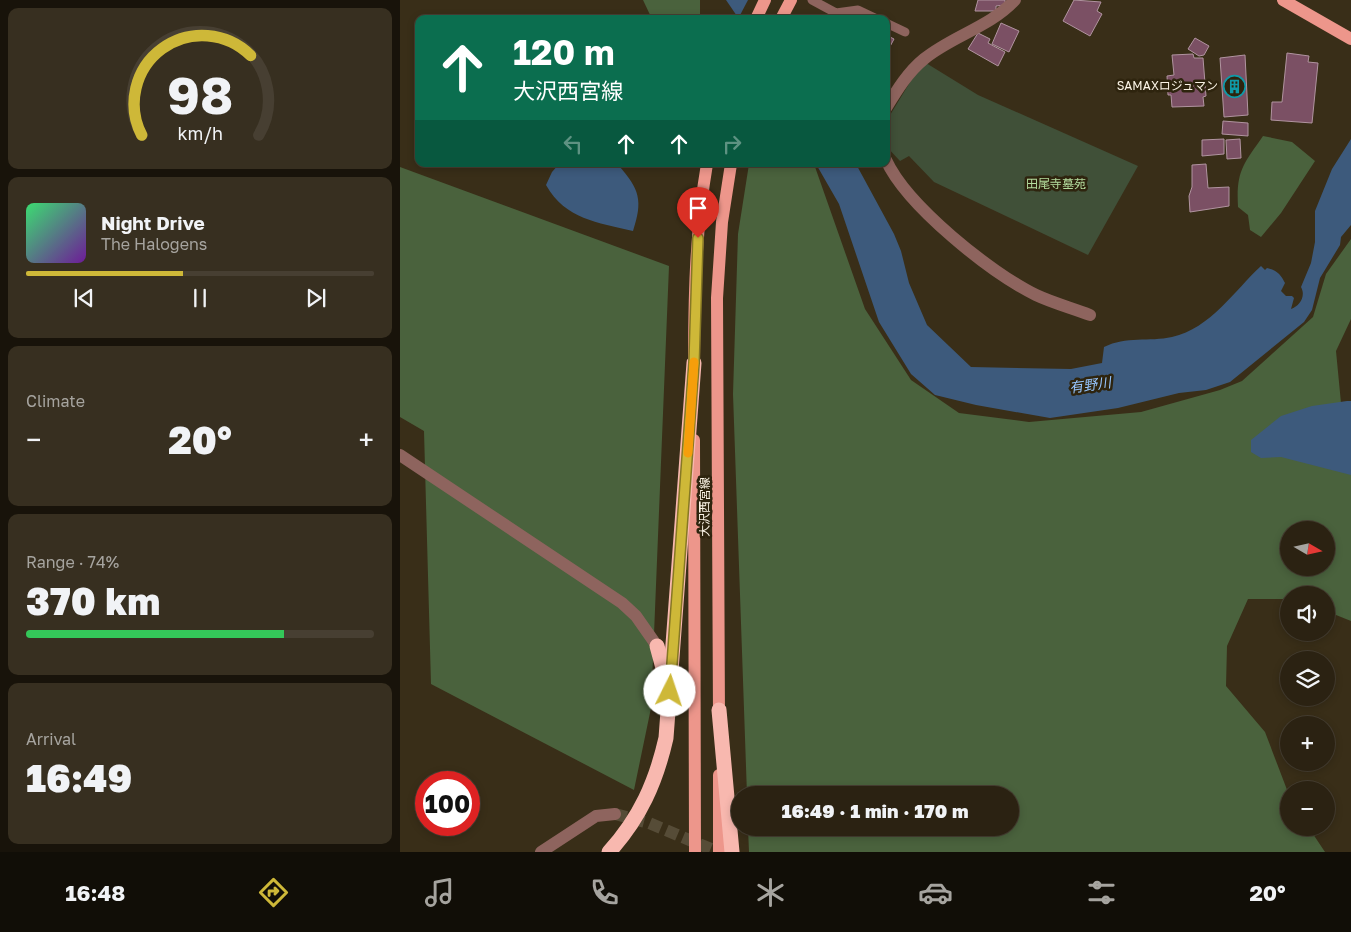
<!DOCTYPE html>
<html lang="en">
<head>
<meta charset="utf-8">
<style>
	:root { --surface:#2b2212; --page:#372f20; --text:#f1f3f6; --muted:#a6a49f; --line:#473f32; --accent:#ceb838 }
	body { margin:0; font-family:"Golos Text","Noto Sans JP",sans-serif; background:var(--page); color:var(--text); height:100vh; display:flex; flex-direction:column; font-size:19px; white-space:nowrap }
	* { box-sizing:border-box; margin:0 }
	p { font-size:16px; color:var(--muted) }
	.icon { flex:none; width:28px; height:28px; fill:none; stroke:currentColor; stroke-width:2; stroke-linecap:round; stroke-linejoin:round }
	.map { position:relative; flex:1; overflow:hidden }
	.details { display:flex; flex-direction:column; gap:8px; padding:8px; background:#18130a; width:400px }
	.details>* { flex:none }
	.top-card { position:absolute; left:15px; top:15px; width:475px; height:152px; border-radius:10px; box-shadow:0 2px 8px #0003,0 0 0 1px var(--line); background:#0b6e4f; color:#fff; overflow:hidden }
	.needle { width:32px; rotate:99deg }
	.buttons { position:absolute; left:880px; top:521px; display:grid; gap:10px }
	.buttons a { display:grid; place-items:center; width:55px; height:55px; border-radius:50%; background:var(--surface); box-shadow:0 2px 8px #0003,0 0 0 1px var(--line); font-size:25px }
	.speed { position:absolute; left:15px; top:771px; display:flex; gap:10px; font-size:25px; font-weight:700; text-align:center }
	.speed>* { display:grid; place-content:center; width:65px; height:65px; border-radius:50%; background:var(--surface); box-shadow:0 2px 8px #0003,0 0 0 1px var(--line); line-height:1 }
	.speed .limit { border:8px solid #d22; background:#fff; color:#111 }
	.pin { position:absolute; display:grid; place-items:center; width:42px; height:42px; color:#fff; margin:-51px -21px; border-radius:50% 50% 50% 0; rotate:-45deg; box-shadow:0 0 5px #0007 }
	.pin .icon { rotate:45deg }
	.me { position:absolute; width:55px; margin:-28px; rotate:4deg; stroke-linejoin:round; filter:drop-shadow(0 0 4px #0008) }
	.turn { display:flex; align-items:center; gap:18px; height:105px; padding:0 15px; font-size:22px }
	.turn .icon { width:65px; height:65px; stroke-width:2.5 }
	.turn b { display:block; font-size:35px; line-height:42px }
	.lanes { display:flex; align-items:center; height:48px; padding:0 15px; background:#0003; justify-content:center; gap:25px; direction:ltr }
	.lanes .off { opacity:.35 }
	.big { font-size:38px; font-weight:800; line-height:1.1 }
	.details .card { flex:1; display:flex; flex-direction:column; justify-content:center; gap:8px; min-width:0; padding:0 18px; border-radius:10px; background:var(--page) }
	.details .dial { align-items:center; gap:0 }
	.dial svg { height:130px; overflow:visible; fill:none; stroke:var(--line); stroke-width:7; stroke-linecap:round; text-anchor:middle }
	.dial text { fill:var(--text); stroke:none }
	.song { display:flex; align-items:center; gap:15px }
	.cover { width:60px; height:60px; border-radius:8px; background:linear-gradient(135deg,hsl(140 70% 55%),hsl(280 70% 35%)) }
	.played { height:5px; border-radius:2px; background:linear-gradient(90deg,var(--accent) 45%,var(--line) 45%) }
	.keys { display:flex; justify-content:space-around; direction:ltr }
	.heat { display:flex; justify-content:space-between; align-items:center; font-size:28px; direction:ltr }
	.charge { height:8px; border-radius:4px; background:linear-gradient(90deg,#34c759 74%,var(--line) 0) }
	.trip { position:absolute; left:331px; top:786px; width:288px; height:50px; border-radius:25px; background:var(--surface); box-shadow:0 2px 8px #0003,0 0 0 1px var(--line); font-weight:800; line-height:50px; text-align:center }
	.tabs { display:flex; height:80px; justify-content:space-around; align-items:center; background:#110e07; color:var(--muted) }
	.tabs .icon { width:35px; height:35px }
	.tabs .current { color:var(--accent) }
	.tabs b { font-size:22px; color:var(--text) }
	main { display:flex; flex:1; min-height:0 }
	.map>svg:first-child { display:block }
	.green { fill:#405038 }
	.forest { fill:#4a623d; fill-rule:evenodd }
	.water { fill:#3d5a7c }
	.pier { fill:#392e18 }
	.building { fill:#7b5064; stroke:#b194a0 }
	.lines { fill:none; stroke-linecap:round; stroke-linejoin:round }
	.street-tunnel { stroke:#564c37; stroke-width:12; stroke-dasharray:12 6; stroke-linecap:butt }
	.lane { stroke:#8e645e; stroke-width:9 }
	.street { stroke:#8e645e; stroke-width:12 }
	.primary { stroke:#ed968b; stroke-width:12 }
	.highway { stroke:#f8b8af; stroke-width:15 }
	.route-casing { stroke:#867824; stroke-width:12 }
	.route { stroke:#ceb838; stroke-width:9 }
	.slow { stroke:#f59e0b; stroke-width:9 }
	.labels { text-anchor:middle; stroke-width:5; stroke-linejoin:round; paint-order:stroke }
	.poi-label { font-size:12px; fill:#faf3e5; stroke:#2e240e; text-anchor:end }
	.park-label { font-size:12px; fill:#b4dd9e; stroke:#2e240e }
	.street-label { font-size:12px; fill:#faf3e5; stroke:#2e240e }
	.water-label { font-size:14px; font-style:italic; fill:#96c5fe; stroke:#2e240e }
</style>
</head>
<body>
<main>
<section class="details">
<div class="card dial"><svg viewBox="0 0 100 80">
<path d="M14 69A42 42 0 1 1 86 69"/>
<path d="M14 69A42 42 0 0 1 81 20" stroke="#ceb838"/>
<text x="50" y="56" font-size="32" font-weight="700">98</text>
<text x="50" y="72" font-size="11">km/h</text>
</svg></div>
<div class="card">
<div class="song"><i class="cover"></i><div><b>Night Drive</b><p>The Halogens</p></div></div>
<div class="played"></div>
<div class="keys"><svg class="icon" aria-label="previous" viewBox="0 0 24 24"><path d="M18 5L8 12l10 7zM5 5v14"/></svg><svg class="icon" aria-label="pause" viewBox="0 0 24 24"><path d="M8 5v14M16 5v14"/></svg><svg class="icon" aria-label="next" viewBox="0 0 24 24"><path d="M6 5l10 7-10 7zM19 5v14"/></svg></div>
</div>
<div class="card"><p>Climate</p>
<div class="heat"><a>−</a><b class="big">20°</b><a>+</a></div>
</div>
<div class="card"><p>Range · 74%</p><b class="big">370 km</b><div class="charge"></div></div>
<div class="card"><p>Arrival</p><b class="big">16:49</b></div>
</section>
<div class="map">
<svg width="951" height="852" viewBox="0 0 951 852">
	<rect width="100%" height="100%" fill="#392e18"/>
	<path class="green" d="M526,63L578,95L738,166L688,255L534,182L509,156L500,161L486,146L487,120L512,79Z"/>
	<g class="forest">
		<path d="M243,0H300V19H252Z"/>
		<path d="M863,136L892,142L915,161L881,213L861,237L850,230L848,215L838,207C836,171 843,165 863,136Z"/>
		<path d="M349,164H414L465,309L511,380L559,413L629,422L741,412L820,390L842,381L913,317L926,274L951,239V319L936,351L946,455L951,459V621L926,611V595H889V599H848L827,646L826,686L865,732L889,795V828H909L925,852H349L348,828H610V795H347L333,394L338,234ZM889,530H926V568H889Z"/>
		<path d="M0,167L269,266L251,708L234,790L31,684L24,431L0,417Z"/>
	</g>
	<g class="water">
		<path d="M326,0H356L339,19Z"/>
		<path d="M951,139V225L941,237L940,245L920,278L912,310L904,322L830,382L806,390L779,393L718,408L650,418L576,405L535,395L511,374L479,322L439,204L416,164H456L494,234L501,251L509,283L527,325L571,367L671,369L702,363L704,347C726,336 749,342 772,337C811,328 834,291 861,266L865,270L867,268C877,270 881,275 885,283L881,291L886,296H892L894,298L891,309C900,306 906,296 901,287L911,263L915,242V211L932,169Z"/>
		<path d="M159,164L218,165C240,189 243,201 233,231C197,222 166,220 146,185L152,172Z"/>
		<path d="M947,401H951V475L881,457L861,458L851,452V440L881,416L912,406Z"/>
	</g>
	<path class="pier" d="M348,0H359L373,19H338Z"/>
	<g class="building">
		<path d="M578,0H605V5L596,6V11H575Z"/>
		<path d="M674,0L701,2L697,11L702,14L690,36L663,21Z"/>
		<path d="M601,23L619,31L609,52L592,44Z"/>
		<path d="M578,33L590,39L588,43L605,52L598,66L568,49Z"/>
		<path d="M486,35L494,39L486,54Z"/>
		<path d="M795,38L809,46L804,55L799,56L788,49Z"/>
		<path d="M887,53L909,56L908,62L918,63L912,123L871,120L872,102H882Z"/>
		<path d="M793,54L794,58H803L806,96L803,97L804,106L772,107L771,95H768L767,76L774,75L772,55Z"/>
		<path d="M845,55L848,115L824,117L820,58Z"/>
		<path d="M823,121L848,123V136L822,134Z"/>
		<path d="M824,139V154L802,156V140Z"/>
		<path d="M840,139L841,158L827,159L826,140Z"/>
		<path d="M806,164L808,188L829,187V206L790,212L789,196L792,187V165Z"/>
	</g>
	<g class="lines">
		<path class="street-tunnel" d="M215,814L249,823L318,852"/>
		<g class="lane">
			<path d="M412,0L436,13L458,10L477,19"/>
			<path d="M486,23L505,32"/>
		</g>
		<g class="street">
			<path d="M486,108C497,90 508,72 524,59C552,36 590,27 615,0"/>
			<path d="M486,160C507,206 591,273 636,295C653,303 672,308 690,315"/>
			<path d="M0,455L222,603L236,616L257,646"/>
			<path d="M141,852L196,816L215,814"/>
		</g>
		<g class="primary">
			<path d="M883,0L951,39"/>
			<path d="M356,19L365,0"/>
			<path d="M381,19L391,0"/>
			<path d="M294,372C294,302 295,233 307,164"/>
			<path d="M294,440L295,852"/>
			<path d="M319,718L317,298L322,222L331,164"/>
			<path d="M319,852V775"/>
		</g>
		<g class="highway">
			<path d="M257,646L266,679"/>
			<path d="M319,710L332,852"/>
			<path d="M209,852C240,818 256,782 266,738L294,363"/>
		</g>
	</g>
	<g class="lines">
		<defs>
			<path id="route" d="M270,691L294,363L298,238"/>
		</defs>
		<use href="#route" class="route-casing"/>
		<use href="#route" class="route"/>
		<path class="slow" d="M288,453L294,362"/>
	</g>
	<defs>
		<symbol id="building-ring" viewBox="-11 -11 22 22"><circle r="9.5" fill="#2e240e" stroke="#0f9aa8" stroke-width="1.5"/><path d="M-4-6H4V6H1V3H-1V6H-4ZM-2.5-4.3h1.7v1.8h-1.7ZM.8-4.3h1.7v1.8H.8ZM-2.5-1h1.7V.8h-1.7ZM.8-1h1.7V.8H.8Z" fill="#0f9aa8"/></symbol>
	</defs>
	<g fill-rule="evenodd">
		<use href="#building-ring" x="822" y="74" width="25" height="25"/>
	</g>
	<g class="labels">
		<g class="poi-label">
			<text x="818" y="90">SAMAXロジュマン</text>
		</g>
		<g class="park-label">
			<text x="656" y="188">田尾寺墓苑</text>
		</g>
		<g class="street-label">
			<text transform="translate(305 507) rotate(-90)" y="4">大沢西宮線</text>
		</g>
		<g class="water-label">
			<text transform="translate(690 385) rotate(-8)" y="5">有野川</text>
		</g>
	</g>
</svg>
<div class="buttons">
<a><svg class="needle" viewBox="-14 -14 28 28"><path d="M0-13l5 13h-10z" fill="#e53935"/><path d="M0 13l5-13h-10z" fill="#a6a49f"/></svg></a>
<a><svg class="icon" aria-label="sound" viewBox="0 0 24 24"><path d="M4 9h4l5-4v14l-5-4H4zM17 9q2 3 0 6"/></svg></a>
<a><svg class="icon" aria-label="layers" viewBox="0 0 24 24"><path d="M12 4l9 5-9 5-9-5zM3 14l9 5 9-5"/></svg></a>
<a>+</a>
<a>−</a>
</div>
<div class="speed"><div class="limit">100</div></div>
<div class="pin" style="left:298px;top:238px;background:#d93025"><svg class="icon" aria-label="arrive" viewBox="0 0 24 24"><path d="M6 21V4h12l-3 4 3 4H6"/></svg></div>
<svg class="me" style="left:270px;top:691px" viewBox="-20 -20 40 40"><circle r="19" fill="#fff"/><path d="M0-13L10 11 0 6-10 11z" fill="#ceb838"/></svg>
<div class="trip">16:49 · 1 min · 170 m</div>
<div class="top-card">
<div class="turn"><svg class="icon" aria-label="ahead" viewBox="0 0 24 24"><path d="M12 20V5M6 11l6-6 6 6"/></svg><div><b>120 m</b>大沢西宮線</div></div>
<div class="lanes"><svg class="icon off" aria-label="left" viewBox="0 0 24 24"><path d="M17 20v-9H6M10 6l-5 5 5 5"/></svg><svg class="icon" aria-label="ahead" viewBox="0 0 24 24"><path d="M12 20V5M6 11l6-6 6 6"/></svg><svg class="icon" aria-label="ahead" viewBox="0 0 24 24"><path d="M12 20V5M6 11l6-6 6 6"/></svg><svg class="icon off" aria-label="right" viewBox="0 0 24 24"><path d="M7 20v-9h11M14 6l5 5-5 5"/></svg></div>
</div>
</div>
</main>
<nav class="tabs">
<b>16:48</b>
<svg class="icon current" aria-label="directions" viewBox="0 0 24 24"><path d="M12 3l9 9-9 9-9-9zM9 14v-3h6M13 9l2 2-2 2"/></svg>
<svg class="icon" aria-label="music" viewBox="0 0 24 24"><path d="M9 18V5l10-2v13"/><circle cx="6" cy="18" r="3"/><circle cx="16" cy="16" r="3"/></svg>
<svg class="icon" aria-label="phone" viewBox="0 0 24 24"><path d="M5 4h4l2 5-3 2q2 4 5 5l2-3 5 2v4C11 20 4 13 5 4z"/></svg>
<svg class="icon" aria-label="climate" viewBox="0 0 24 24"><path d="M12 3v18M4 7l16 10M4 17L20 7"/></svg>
<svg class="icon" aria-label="car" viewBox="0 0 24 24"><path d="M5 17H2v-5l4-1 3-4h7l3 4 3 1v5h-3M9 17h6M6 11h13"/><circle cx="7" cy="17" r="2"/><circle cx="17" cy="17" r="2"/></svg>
<svg class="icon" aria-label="filters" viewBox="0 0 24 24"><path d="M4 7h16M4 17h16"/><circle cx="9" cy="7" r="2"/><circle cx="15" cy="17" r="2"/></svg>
<b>20°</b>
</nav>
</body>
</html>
